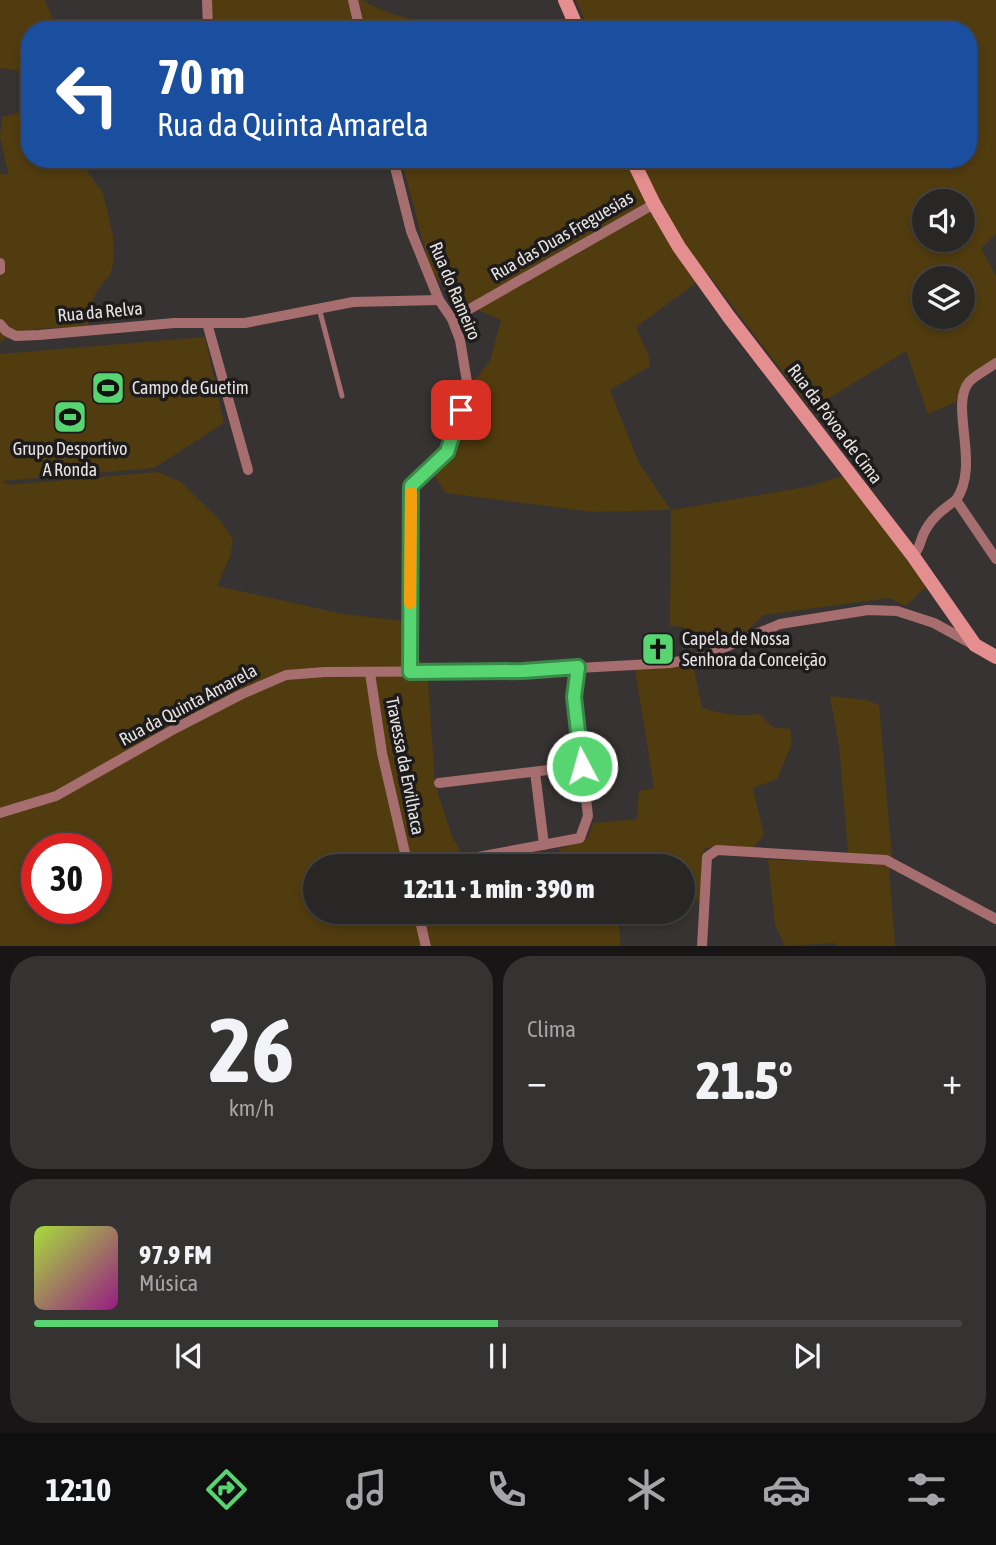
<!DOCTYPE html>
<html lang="pt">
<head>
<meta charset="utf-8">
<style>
	:root { --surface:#292626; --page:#353232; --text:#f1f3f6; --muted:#a5a5a7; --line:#454343; --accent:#57d570 }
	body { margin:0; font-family:"Asap Condensed",sans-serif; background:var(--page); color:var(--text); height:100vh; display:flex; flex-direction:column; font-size:26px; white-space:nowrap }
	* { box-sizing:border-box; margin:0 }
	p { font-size:23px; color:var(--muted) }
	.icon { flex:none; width:38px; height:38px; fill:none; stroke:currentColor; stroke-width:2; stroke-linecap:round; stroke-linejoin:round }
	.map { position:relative; height:946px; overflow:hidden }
	.details { display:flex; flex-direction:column; gap:10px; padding:10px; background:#171515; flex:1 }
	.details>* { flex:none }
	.hud { position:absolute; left:21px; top:21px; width:956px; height:147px; border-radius:28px; box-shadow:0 4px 10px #0003,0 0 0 2px var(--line); background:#1a4fa0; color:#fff; overflow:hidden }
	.controls { position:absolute; left:912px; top:189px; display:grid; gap:14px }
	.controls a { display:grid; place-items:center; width:63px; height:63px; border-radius:50%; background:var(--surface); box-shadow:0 4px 10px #0003,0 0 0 2px var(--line); font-size:35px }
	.speed { position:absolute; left:21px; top:833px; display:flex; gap:14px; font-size:35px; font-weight:700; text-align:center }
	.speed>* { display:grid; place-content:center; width:91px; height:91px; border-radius:50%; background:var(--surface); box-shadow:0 4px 10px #0003,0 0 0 2px var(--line); line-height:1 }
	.speed .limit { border:10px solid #d22; background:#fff; color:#111 }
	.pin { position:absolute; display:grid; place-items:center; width:60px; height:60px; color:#fff; margin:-30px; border-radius:14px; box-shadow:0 4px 10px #0006 }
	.me { position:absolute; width:77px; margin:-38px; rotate:354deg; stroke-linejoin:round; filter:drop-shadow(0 0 5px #0008) }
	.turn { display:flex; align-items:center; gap:24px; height:147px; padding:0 21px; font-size:32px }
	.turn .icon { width:91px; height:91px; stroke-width:2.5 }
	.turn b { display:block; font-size:49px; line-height:60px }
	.big { font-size:52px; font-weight:800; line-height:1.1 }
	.details .widget { flex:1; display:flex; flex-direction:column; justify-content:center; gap:10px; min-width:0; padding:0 24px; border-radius:28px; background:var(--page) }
	.details .dial { align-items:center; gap:0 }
	.dial b { font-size:91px; line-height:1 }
	.song { display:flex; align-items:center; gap:21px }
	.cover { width:84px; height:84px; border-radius:10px; background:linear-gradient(135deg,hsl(80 70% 55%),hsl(310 70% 35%)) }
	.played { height:7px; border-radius:4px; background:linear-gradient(90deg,var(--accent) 50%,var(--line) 50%) }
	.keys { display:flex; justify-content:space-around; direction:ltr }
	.heat { display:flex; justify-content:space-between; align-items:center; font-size:38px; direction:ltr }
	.details .tiles { flex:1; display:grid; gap:10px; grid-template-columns:1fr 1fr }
	.widget:last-child { grid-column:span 2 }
	.trip { position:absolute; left:303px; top:854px; width:392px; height:70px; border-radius:35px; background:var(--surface); box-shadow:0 4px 10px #0003,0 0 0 2px var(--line); font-weight:800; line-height:70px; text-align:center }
	.tabs { display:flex; height:112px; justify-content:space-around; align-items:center; background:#100f0f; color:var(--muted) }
	.tabs .icon { width:49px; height:49px }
	.tabs .current { color:var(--accent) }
	.tabs b { font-size:32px; color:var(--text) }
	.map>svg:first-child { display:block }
	.green { fill:#513c0f; fill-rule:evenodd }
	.building { fill:#8a5520 }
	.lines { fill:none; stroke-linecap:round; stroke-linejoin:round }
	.lane { stroke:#a66e6f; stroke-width:5 }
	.street { stroke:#a66e6f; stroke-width:10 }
	.secondary { stroke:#e58e8f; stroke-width:14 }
	.route-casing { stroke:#398a49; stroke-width:18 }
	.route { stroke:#57d570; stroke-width:12 }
	.slow { stroke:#f59e0b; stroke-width:12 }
	.labels { text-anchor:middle; stroke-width:7; stroke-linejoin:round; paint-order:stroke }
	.street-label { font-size:18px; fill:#e6e3e2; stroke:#1d1b1b }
	.poi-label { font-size:18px; fill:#e6e3e2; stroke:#1d1b1b; text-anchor:start }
</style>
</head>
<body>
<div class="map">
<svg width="996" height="947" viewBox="0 0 996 947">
	<rect width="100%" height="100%" fill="#373332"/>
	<g class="green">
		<path d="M0,0H45L57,30H30V159H78L103,193L113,236L114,258L111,273L95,294L88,327C55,329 31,324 0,342V174L7,175L8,172L0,137L2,117L29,110L20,71L0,68Z"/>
		<path d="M210,0H363C391,19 432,22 464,30H358C343,23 332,23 318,30H212Z"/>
		<path d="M576,0H996V234L981,248L996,276V360L961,391L956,402L928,414L906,351L811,409L708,274L636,327L649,357L650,366L610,390L639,463L671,510L806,487L843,476L927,586L906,606L889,598L763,615L745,633L689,650L684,627L670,626L671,510L593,512L445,493L435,476L458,443L470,416L472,383L490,361L501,320L451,298L430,268L401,159H968V30H589ZM924,201H962V240H924ZM924,278H962V317H924Z"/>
		<path d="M205,337L224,423L154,468L1,481L9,485L158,472L181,482L221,521L233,540L230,556L217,586L343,614L419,623V660L427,665L435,784L452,836L468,866H315V912H628L619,926L621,946L0,947V354ZM37,849H96V908H37Z"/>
		<path d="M693,665L702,707C721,715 738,716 759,714L773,727L790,729L792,743L777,779L753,788L764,835L752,849L705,848L701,868L702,901L683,899L682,866H564L559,849L588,838L593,823L637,819L639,791L654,788L635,669Z"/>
		<path d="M830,696L866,700L879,705L892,856L889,868L895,946L835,947V943L785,946L775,925L768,860L849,862L839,745Z"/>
	</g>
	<path class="building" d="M663,643L665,654L653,656L652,645Z"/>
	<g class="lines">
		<path class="lane" d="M319,308L342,396"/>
		<g class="street">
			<path d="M207,0L208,30"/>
			<path d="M353,0L360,30"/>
			<path d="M393,159L411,231L439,300L452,319L460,340L468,388L447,452L411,486L410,672"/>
			<path d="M0,263V270"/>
			<path d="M452,319L654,204"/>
			<path d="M207,323L248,470"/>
			<path d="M0,324L6,331L16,336L39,335L174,323H245L353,302L439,300"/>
			<path d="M996,363C988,369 975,375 969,382C949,406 981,465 956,500L996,559"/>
			<path d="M913,556C919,550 920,543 923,535C930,519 942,510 956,500"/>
			<path d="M370,673L382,753L408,866"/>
			<path d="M535,772L544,845"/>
			<path d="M439,783L582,766"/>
			<path d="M0,813L56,796L176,728L242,694L286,675L325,672L523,671L670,663L702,657L780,624L868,610L897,611L934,623L974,645"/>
			<path d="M467,859L580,838L588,816L574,697L578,667"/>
			<path d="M418,912L426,947"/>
			<path d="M702,947L707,857L717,850L886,860L996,919"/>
		</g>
		<g class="secondary">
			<path d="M565,0L578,30"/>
			<path d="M632,159L654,204L679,247L729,317L913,556L975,645L996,657"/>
		</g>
	</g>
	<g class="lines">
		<defs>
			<path id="route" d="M461,410L447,452L411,486L410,672L523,671L578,667L574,697L582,766"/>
		</defs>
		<use href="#route" class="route-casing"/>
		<use href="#route" class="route"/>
		<path class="slow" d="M410,603L411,493"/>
	</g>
	<defs>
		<symbol id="stadium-square" viewBox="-11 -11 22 22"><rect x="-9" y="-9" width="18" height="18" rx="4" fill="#57d570" stroke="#1d1b1b"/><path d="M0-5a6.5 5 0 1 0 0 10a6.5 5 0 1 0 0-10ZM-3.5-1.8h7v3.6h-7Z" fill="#111"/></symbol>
		<symbol id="church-square" viewBox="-11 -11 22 22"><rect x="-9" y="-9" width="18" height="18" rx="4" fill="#57d570" stroke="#1d1b1b"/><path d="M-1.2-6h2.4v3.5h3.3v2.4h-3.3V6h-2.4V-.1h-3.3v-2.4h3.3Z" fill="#111"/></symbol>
	</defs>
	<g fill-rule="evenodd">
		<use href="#stadium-square" x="89" y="369" width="38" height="38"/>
		<use href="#stadium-square" x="51" y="398" width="38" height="38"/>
		<use href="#church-square" x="639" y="630" width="38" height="38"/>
	</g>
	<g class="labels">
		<g class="street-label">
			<text transform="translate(562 236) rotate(-30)" y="6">Rua das Duas Freguesias</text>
			<text transform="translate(455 291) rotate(67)" y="6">Rua do Rameiro</text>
			<text transform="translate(100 312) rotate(-5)" y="6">Rua da Relva</text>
			<text transform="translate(835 424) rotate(53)" y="6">Rua da Póvoa de Cima</text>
			<text transform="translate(188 705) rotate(-28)" y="6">Rua da Quinta Amarela</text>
			<text transform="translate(405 766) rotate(79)" y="6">Travessa da Ervilhaca</text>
		</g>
		<g class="poi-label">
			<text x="132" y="394">Campo de Guetim</text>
			<text x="70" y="455" text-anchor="middle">Grupo Desportivo<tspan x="70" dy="21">A Ronda</tspan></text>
			<text x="682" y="645">Capela de Nossa<tspan x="682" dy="21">Senhora da Conceição</tspan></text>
		</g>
	</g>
</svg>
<div class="controls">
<a><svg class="icon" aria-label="sound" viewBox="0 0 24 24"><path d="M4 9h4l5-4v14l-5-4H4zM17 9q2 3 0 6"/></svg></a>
<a><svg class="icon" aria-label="layers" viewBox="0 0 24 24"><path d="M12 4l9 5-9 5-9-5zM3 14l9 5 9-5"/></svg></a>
</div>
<div class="speed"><div class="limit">30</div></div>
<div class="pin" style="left:461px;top:410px;background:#d93025"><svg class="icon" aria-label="arrive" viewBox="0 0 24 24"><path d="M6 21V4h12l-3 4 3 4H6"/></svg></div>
<svg class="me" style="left:582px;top:766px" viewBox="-20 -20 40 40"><circle r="17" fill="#57d570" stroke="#fff" stroke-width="3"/><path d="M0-11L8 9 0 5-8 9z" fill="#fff"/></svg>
<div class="trip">12:11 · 1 min · 390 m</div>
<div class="hud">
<div class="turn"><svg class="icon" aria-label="left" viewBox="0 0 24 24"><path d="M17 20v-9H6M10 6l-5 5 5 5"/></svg><div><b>70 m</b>Rua da Quinta Amarela</div></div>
</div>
</div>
<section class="details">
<div class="tiles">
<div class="widget dial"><b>26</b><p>km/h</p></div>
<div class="widget"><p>Clima</p>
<div class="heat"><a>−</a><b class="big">21.5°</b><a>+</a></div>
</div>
<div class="widget">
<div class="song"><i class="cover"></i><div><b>97.9 FM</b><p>Música</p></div></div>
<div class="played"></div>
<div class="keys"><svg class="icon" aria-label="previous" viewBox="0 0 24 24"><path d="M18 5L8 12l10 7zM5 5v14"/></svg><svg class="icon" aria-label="pause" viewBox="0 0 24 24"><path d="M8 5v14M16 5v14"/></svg><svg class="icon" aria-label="next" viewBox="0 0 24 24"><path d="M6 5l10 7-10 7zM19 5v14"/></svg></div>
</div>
</div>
</section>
<nav class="tabs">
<b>12:10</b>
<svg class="icon current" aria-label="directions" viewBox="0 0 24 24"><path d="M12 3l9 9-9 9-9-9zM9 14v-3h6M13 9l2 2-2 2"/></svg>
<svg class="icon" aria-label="music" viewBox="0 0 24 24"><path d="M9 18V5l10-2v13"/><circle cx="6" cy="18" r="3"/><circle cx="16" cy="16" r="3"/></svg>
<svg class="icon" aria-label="phone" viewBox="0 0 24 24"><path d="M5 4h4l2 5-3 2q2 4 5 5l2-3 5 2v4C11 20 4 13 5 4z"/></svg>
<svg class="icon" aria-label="climate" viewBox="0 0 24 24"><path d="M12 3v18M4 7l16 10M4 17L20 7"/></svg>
<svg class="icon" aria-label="car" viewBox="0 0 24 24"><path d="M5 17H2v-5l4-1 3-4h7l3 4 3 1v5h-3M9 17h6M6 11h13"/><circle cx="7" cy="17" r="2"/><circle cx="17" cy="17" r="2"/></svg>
<svg class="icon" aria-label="filters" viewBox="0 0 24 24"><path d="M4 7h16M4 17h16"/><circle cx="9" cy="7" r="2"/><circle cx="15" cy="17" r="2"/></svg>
</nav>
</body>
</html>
